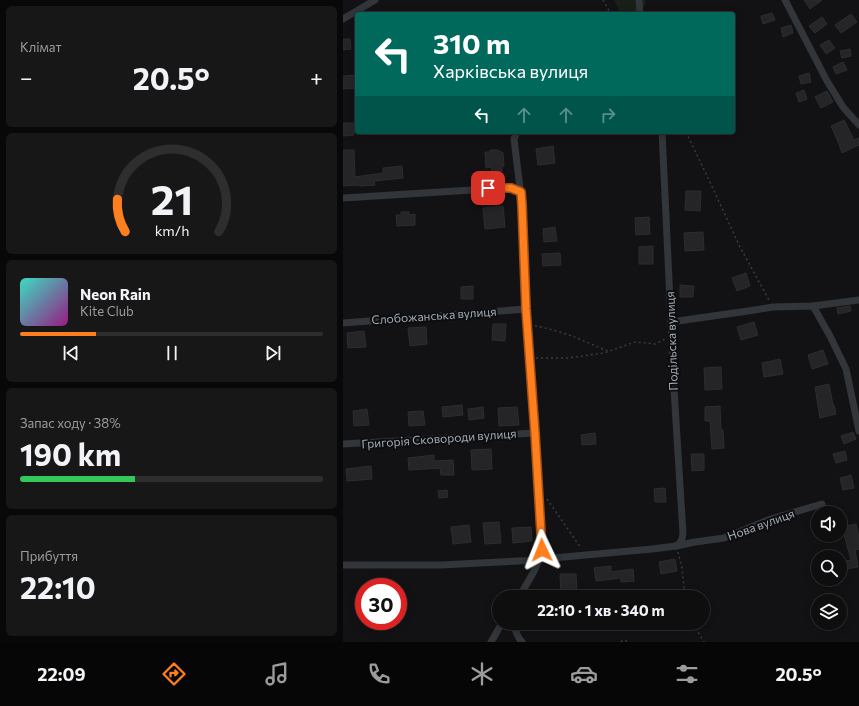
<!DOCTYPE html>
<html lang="uk">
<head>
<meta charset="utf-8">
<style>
	:root { --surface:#0e0e0f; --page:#171718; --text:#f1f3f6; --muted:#9b9c9e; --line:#2e2e2f; --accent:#ff7e1e }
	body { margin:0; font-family:Commissioner,sans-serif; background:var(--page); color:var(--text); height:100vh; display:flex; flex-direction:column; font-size:15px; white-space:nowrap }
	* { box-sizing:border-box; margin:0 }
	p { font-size:13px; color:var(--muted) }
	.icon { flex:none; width:22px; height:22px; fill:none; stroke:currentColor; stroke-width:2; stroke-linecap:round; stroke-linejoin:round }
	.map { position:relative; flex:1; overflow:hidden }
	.side { display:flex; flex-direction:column; gap:6px; padding:6px; background:#080808; width:343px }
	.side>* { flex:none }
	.top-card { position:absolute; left:12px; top:12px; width:380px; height:122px; border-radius:4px; box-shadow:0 2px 10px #0003,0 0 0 1px var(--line); background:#00695c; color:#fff; overflow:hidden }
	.controls { position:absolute; left:468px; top:506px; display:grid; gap:8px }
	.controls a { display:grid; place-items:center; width:36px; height:36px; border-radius:50%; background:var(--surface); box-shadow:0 2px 10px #0003,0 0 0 1px var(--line); font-size:20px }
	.speed { position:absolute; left:12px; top:578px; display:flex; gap:8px; font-size:20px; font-weight:700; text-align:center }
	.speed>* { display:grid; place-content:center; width:52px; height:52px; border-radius:50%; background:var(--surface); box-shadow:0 2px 10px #0003,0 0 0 1px var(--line); line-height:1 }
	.speed .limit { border:6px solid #d22; background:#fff; color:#111 }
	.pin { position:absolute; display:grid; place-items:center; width:34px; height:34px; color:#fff; margin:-17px; border-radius:8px; box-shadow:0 2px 6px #0006 }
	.me { position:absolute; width:44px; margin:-22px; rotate:358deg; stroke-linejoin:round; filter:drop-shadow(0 0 3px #0008) }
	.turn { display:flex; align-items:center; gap:14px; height:84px; padding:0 12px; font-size:18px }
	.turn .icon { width:52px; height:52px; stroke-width:2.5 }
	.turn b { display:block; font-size:28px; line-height:34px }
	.lanes { display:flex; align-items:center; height:38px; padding:0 12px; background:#0003; justify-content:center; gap:20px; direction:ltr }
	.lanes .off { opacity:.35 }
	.big { font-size:30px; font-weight:700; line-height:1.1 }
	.side .widget { flex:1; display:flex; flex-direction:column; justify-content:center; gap:6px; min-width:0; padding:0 14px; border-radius:6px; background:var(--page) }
	.side .dial { align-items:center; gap:0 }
	.dial svg { height:104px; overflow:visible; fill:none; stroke:var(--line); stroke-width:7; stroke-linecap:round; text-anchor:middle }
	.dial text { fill:var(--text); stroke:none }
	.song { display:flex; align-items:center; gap:12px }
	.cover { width:48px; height:48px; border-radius:6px; background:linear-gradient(135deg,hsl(170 70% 55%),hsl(310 70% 35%)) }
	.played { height:4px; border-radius:2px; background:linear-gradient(90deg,var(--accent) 25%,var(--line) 25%) }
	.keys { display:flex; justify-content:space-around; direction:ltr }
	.heat { display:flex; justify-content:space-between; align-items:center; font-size:22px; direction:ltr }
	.charge { height:6px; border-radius:3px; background:linear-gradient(90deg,#34c759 38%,var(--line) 0) }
	.trip { position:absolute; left:149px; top:590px; width:218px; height:40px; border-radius:20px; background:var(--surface); box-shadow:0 2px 10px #0003,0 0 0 1px var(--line); font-weight:700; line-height:40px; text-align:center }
	.tab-bar { display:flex; height:64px; justify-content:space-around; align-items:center; background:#060606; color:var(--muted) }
	.tab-bar .icon { width:28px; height:28px }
	.tab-bar .active { color:var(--accent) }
	.tab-bar b { font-size:18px; color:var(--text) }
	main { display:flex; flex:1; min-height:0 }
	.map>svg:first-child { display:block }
	.green { fill:#181f18 }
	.building { fill:#252528; stroke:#2c2d30 }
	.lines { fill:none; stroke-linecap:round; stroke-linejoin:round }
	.path { stroke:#383c40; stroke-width:1.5; stroke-dasharray:2 3; stroke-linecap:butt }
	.minor { stroke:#323539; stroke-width:7 }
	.route-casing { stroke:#a65214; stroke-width:10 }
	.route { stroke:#ff7e1e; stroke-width:7 }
	.labels { text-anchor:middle; stroke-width:4; stroke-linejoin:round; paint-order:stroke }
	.street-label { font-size:12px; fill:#a2adb5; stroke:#0d0d0f }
</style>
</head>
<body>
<main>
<section class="side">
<div class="widget"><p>Клімат</p>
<div class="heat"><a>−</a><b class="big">20.5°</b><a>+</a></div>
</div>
<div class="widget dial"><svg viewBox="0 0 100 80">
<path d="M14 69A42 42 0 1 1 86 69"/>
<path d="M14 69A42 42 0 0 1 8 44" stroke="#ff7e1e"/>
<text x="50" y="56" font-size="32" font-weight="700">21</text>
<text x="50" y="72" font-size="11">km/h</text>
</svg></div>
<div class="widget">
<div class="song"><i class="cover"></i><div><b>Neon Rain</b><p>Kite Club</p></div></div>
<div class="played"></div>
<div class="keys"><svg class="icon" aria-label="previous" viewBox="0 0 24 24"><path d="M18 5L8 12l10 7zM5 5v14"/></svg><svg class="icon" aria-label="pause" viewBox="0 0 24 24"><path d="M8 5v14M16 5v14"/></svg><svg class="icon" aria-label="next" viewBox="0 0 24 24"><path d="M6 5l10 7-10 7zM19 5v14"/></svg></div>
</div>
<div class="widget"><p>Запас ходу · 38%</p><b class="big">190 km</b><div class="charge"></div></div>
<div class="widget"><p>Прибуття</p><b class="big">22:10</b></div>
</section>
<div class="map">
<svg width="516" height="642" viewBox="0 0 516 642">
	<rect width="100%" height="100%" fill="#121214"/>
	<path class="green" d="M271,0H302L303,5L291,14H278Z"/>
	<g class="building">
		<path d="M461,0H479L467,9Z"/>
		<path d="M429,13L432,20L420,24L418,16Z"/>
		<path d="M508,14L514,22L498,33L492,25Z"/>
		<path d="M479,17L484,24L472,33L466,26Z"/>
		<path d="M448,25L450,33L440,37L438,28Z"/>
		<path d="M0,39H7L8,49L0,50Z"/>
		<path d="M486,40L492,48L483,54L477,45Z"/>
		<path d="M507,49L508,56L499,58L497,51Z"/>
		<path d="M500,62L504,70L493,74L490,67Z"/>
		<path d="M466,73L468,82L458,84L456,76Z"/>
		<path d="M14,75V88L0,89V76Z"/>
		<path d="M461,90L464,99L456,102L453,93Z"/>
		<path d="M484,91L490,102L478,108L472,97Z"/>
		<path d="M501,120L511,140L516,138V145L499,153L494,139L488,126Z"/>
		<path d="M0,123H11V135L0,136Z"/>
		<path d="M210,146L212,163L195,165L193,149Z"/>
		<path d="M0,150H11L12,177L40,173V168L59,166L60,178L31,181L32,185L17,186L16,185L0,186Z"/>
		<path d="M147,150H155L160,153L161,166L159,167V172H149L148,167L143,168L142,152H147Z"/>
		<path d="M343,191H358L357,211L342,210Z"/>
		<path d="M160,206L162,227L142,229L140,208Z"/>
		<path d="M58,212H66V215L72,214V225L54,226L53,215H58Z"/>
		<path d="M306,217L307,234L293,235L292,218Z"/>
		<path d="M212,227L214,241L201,242L200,229Z"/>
		<path d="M360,232L361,250L342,251L341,233Z"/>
		<path d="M310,246V264H296V247Z"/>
		<path d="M217,253L218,265L200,266L199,254Z"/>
		<path d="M403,273L407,286L394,291L389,278Z"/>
		<path d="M337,285L351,286L350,297H337Z"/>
		<path d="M130,286V299H118V287Z"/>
		<path d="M507,306L508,311L495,314L494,308Z"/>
		<path d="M411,322L415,335L398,340L394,327Z"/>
		<path d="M150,324H163L162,341L149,340Z"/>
		<path d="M83,327L84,344L67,346L65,328Z"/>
		<path d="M21,331L23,347L5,348L4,333Z"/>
		<path d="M480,350L485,364L469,369L465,355Z"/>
		<path d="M437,359L440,374L421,377L419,363Z"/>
		<path d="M378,367L379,389L362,390L361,368Z"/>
		<path d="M486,384L490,405H491L493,414L477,418L472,387Z"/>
		<path d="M119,405L120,415L100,417L99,407Z"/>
		<path d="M377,406L378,430H380L381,448L369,449L367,421H362V407Z"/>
		<path d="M140,407L141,418L126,420L125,409Z"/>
		<path d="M174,407L176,425L156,426L155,408Z"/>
		<path d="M24,409L26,425L11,426L10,411Z"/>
		<path d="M80,411L82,425L66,426L65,412Z"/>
		<path d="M510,432L513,439L501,444L498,436Z"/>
		<path d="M252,433L253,444L239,445L238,435Z"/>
		<path d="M148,449L149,469L129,470L128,450Z"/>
		<path d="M502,451L504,460L493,463L490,454Z"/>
		<path d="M348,454H361V470L349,471Z"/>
		<path d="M91,455V461L110,460L111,475H98L97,468L66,470L65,458Z"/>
		<path d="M28,466L29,479L4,481L3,469Z"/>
		<path d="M508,475L511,488L500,490L497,478Z"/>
		<path d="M322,488L323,502H312L311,489Z"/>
		<path d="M104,490L105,497L96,498L95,491Z"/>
		<path d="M156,522L158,543L142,544L140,523Z"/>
		<path d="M513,524L516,537V549L512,550L515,567L497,570V562L508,560L499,527Z"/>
		<path d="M126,525L128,542L110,544L108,527Z"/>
		<path d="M188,527L189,541L170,543L169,528Z"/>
		<path d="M332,559L334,571L318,574L316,562Z"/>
		<path d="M268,566V572L290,569L291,581L278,582V578L253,581L251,568Z"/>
		<path d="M217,574H233L234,595L218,596Z"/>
	</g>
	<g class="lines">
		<g class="path">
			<path d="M260,0L268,14"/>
			<path d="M343,132L365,178L397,247L426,300"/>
			<path d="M192,326C205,328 221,333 234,338C244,342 254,347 265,351"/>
			<path d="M193,358H225L261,353L292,342L312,344L322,339"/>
			<path d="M204,499L238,548"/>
			<path d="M335,552L339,568L342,597"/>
			<path d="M352,623L355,632L361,642"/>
			<path d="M278,642L280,640L287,642"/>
		</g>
		<g class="minor">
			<path d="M296,0L297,14"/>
			<path d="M442,0L484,81L500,107L516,125"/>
			<path d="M0,19L32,0"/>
			<path d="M174,132L171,139L179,205L183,309L192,433L199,550C195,567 185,582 176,597"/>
			<path d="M319,132L328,322L331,389L340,534C339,540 338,543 333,546"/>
			<path d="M0,198L162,188H168L178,192"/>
			<path d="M470,306L487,336L503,369L516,431"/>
			<path d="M328,322L405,311L430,307L470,306L516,300"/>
			<path d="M0,323L183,309"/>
			<path d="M0,444L192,433"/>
			<path d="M0,565H98L197,560L210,558L309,549L333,546L352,542L381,538L428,519L479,504"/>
			<path d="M170,623C172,630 174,637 179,642"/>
			<path d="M148,642L159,623"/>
		</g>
	</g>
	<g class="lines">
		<defs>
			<path id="route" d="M145,188H168L178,192L179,205L183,309L192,433L199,550"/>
		</defs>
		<use href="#route" class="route-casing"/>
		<use href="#route" class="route"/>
	</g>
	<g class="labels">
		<g class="street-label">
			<text transform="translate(91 316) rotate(-4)" y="4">Слобожанська вулиця</text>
			<text transform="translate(329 341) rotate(-92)" y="4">Подільска вулиця</text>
			<text transform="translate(96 439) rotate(-4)" y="4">Григорія Сковороди вулиця</text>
			<text transform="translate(418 525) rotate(-20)" y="4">Нова вулиця</text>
		</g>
	</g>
</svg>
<div class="controls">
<a><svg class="icon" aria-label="sound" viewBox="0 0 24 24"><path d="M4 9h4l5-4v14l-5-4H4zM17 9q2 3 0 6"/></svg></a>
<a><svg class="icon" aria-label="search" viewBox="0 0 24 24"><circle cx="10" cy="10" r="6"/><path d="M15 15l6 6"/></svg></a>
<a><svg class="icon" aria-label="layers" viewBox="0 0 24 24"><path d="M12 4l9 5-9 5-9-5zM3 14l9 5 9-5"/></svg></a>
</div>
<div class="speed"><div class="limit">30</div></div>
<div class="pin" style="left:145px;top:188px;background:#d93025"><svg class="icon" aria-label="arrive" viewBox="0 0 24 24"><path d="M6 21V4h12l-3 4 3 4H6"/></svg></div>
<svg class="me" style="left:199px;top:550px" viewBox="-20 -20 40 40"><path d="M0-17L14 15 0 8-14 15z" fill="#ff7e1e" stroke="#fff" stroke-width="4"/></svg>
<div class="trip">22:10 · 1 хв · 340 m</div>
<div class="top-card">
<div class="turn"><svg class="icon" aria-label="left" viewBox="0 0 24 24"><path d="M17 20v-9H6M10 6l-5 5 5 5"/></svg><div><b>310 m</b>Харківська вулиця</div></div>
<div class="lanes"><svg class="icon" aria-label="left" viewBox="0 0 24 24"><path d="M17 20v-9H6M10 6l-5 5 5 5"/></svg><svg class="icon off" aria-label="ahead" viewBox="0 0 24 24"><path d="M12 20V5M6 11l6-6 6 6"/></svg><svg class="icon off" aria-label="ahead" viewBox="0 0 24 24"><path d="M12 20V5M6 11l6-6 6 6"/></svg><svg class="icon off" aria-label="right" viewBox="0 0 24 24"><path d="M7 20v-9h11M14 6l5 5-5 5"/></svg></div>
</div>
</div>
</main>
<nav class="tab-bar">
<b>22:09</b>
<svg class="icon active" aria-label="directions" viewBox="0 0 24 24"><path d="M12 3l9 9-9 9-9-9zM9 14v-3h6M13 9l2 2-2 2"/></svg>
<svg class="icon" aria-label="music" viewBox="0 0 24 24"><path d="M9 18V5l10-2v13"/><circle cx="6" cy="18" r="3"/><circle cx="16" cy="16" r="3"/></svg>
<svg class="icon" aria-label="phone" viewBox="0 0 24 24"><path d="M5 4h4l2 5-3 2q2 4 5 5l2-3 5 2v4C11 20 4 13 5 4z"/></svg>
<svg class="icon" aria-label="climate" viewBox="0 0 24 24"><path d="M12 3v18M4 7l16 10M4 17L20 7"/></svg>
<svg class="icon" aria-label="car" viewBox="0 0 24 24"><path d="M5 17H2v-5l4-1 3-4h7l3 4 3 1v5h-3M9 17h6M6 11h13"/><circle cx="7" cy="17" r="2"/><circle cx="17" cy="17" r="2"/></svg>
<svg class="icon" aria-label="filters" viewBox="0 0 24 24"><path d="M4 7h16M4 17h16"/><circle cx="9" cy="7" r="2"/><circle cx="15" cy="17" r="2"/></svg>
<b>20.5°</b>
</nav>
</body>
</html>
